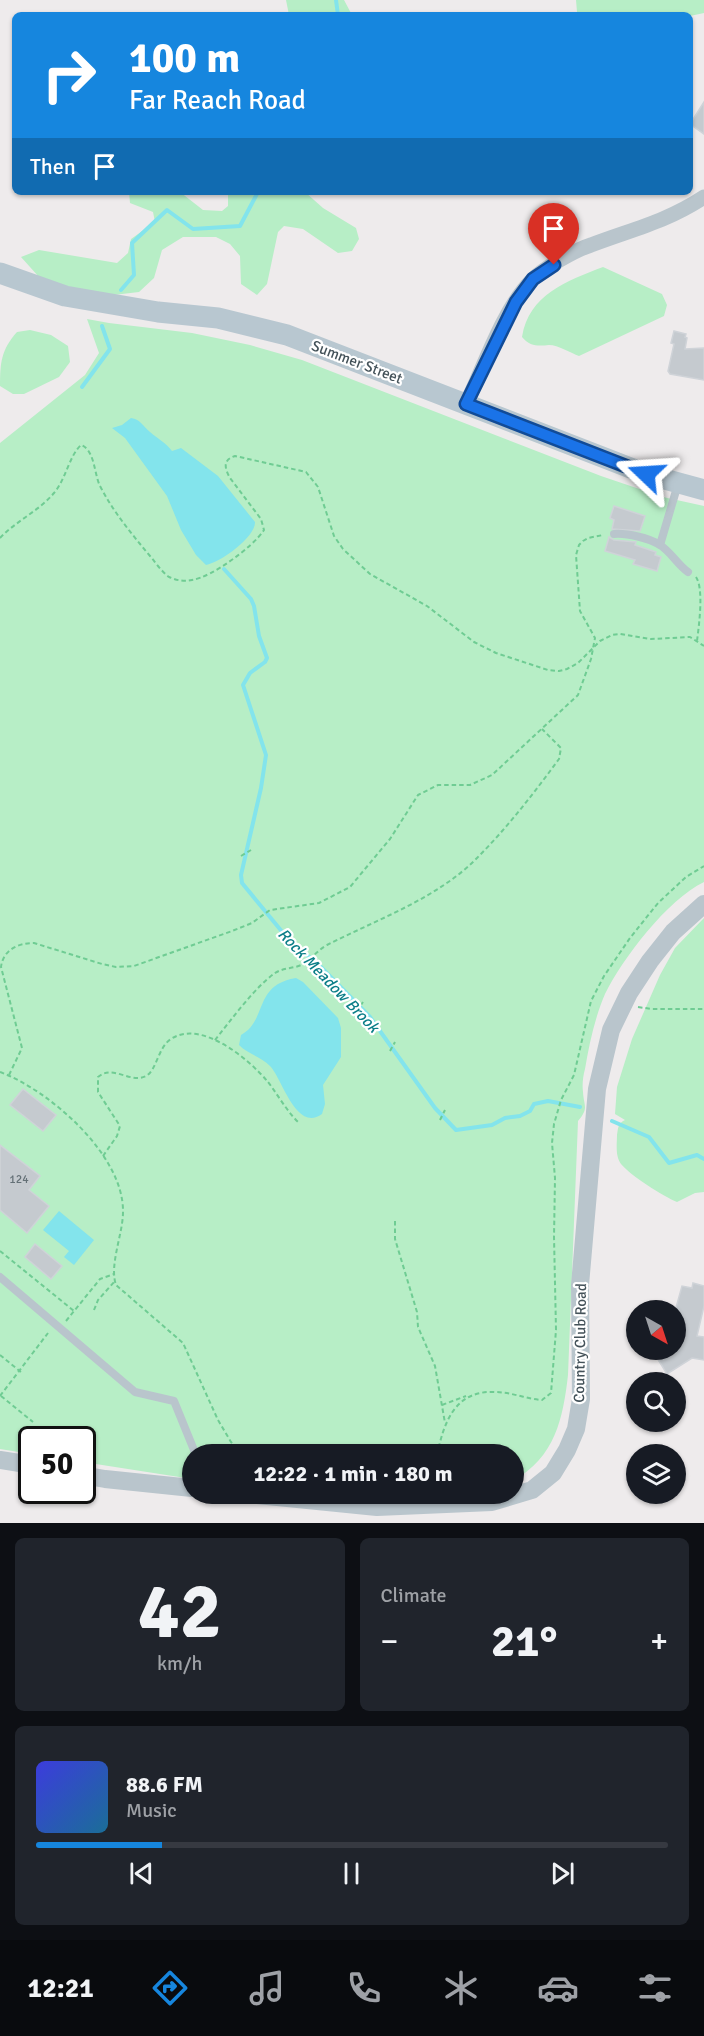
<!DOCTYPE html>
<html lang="en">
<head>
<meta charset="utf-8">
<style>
	:root { --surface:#171b24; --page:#20242c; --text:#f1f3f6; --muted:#9ea1a6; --line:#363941; --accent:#1686de }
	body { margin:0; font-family:Signika,sans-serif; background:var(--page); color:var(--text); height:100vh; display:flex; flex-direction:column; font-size:22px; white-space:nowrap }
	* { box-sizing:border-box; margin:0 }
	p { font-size:20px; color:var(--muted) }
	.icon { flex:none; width:33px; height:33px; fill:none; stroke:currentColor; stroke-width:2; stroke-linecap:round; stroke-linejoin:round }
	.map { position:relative; height:1523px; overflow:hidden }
	.details { display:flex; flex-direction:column; gap:15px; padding:15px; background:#0d0f14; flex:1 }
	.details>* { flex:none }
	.banner { position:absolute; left:12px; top:12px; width:681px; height:183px; border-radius:9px; box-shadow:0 2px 4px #0004; background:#1686de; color:#fff; overflow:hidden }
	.needle { width:39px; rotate:141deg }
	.buttons { position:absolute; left:626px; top:1300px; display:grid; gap:12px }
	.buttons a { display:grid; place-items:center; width:60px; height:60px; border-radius:50%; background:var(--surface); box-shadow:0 2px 4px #0004; font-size:30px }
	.speed { position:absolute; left:18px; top:1426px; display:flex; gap:12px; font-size:30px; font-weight:700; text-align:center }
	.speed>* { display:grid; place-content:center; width:78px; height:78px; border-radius:50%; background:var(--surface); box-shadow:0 2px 4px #0004; line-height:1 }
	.speed .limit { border:3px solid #111; border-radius:9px; background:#fff; color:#111 }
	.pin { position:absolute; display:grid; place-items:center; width:51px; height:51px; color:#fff; margin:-62px -26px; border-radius:50% 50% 50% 0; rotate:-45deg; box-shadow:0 0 6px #0007 }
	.pin .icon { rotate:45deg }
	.me { position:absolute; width:66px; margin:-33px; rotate:290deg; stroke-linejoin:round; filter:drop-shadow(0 0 4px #0008) }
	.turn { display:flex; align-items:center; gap:21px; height:126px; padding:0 18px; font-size:27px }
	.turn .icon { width:78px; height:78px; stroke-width:2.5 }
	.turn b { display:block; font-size:42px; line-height:51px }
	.then { display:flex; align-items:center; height:57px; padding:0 18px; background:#0003; gap:12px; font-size:22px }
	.big { font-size:45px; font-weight:800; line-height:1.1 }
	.details .card { flex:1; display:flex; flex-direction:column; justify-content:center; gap:9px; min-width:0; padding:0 21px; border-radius:9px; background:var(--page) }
	.details .dial { align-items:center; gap:0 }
	.dial b { font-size:78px; line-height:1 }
	.song { display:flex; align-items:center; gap:18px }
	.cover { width:72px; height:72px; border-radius:9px; background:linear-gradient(135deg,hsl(240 70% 55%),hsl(200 70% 35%)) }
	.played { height:6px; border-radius:3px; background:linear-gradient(90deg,var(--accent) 20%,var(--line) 20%) }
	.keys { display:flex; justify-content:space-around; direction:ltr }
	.heat { display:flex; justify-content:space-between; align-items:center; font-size:33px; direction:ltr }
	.details .tiles { flex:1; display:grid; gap:15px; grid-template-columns:1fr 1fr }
	.card:last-child { grid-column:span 2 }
	.trip { position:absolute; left:182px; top:1444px; width:342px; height:60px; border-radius:30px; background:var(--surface); box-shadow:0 2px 4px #0004; font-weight:800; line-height:60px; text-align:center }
	.dock { display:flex; height:96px; justify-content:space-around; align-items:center; background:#090b0e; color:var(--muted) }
	.dock .icon { width:42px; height:42px }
	.dock .on { color:var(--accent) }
	.dock b { font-size:27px; color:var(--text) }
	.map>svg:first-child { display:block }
	.green { fill:#b7eec6 }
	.water { fill:#83e4ec }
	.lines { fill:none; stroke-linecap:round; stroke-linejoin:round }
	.stream { stroke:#83e4ec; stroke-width:4 }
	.building { fill:#c5cacf; stroke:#cfd3d8; stroke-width:1.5 }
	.path { stroke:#6fcc93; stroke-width:2; stroke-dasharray:4.5 3; stroke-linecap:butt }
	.service { stroke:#b9c5cc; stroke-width:8 }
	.minor { stroke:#b9c5cc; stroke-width:15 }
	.tertiary { stroke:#b9c5cc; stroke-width:18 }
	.secondary { stroke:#b8c7d0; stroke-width:21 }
	.route-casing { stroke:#114b97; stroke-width:15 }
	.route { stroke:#1a73e8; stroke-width:10 }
	.labels { text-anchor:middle; stroke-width:4.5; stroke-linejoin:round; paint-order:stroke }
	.number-label { font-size:12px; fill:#647076 }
	.street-label { font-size:15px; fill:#445259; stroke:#fff }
	.water-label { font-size:16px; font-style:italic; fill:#0b7e88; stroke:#fff }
</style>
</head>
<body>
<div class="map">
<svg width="704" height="1523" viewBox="0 0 704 1523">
	<rect width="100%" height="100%" fill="#eeebec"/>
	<g class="green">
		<path d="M286,0H344L352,15H289Z"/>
		<path d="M576,0H704V13L690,16L575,15L577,12Z"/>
		<path d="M129,192H180L203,210L222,211L228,206V192H305L323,208L356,228L359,239L352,251L338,253L303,229L284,226L278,232L267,284L257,295L241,284L240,256L230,244L216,237H183L162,250L154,278L139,292L105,296L83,292L39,277L21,257L39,250L117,263L128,253L131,239L155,222L153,212L130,203Z"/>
		<path d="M603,267L662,294L667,305L664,316L579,356C571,353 558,345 549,345C539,346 530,347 522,337C529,294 567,281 603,267Z"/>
		<path d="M87,319L109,323L192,333L250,345L302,360L601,476L663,497L704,506V882C667,900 623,958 605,994C595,1017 589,1045 585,1069C583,1076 582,1085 583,1092C584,1107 589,1108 578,1121L568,1375C563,1419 555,1457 513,1481V1455H192V1479L83,1462L82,1440H32L31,1454L0,1449V443L85,375L99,353Z"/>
		<path d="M30,330L51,335L68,346L70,362L59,377L24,394H13L0,386C0,363 1,350 17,332Z"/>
		<path d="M704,918V1192L695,1193L677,1202C663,1196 631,1176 621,1164C615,1156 617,1144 617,1135C618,1128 618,1123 625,1120L615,1114L617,1087L632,1039L660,975L675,948Z"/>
		<path d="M319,1494H472L413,1500L358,1498Z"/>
	</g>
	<g class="water">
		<path d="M131,418C140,419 143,426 150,432C158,439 164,441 172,451L181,448L218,476L255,522C256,537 220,563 206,565L196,555L181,530L167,496L125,438L112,428L122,425Z"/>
		<path d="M296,978L303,982L338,1018L341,1028V1057L323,1085L325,1104L322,1114C296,1133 282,1078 270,1066C261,1057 248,1054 239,1045L241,1035C268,1020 253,985 296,978Z"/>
		<path d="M59,1211L94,1240L74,1265L64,1257L69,1251L43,1230Z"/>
	</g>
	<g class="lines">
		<g class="stream">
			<path d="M336,0L338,15"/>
			<path d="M121,290L134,275L132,243L167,210L193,229L240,226L258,192"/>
			<path d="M82,387L110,349L102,326"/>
			<path d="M224,569L251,599L254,606L259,636L267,658L265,662L250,673L243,685L266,755L261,788L241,875L242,883L293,945L315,961L370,1017L435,1108L456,1130L492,1125L505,1118L520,1116L530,1111L534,1104L548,1101L580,1107"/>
			<path d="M612,1121L649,1137L669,1163L697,1155L704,1159"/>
		</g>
	</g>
	<g class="building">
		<path d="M704,102V134L690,124Z"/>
		<path d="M674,331L686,334L685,337L687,338L685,349L704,348V380L670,374L668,371L674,344L671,343Z"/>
		<path d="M614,506L645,516L640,531L612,529L614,520L610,518Z"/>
		<path d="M609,537L614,540L636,542L635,545L656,552L655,555L661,557L657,571L633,564L635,560L605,551Z"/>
		<path d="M23,1089L56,1115L43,1131L10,1105Z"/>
		<path d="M0,1145L40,1176L29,1190L49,1206L27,1233L0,1210Z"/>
		<path d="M35,1244L62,1266L51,1279L25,1257Z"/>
		<path d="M693,1283L704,1286V1306L697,1336L704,1337V1360L692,1358L667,1374L657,1358L669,1350H675V1347L682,1342L675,1331V1311L682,1286L692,1288Z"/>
	</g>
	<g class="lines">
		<g class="path">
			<path d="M0,538C16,521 39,511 54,493C66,479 69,456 81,445C95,450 94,474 100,486C114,513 131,533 150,556C156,563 161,571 169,577C176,580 183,582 192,580C212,577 253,547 264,530L261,519L230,478C225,469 222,460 235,456L306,472L318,487L334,536L343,549L370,574L427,606L474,642L496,653L548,670L559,671L567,669L578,663L600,641L612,635L620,634L651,639L690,637L704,646"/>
			<path d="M696,577C704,589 699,625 697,641"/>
			<path d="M241,856L251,850"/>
			<path d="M638,1007L652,1009H704"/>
			<path d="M357,1011L363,1002"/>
			<path d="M215,1040C231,1020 255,987 275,973C284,967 296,969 305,963C313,957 318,950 327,945C376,920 438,898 477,858C507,828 534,793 559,759L561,748L542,729"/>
			<path d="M390,1051L395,1042"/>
			<path d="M0,1072C49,1090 124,1155 123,1212C123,1234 109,1265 116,1285L183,1343L218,1420L231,1442L243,1455"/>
			<path d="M9,1075L22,1048L1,967C3,950 18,943 34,943L102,964L116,967L134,966L232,931L252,923L270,910L319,903L350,887L390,839L418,795L438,785H470L492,775L578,695L591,659L595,638L580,611L576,555L579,545L583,541L588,538L603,535"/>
			<path d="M440,1120L445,1110"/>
			<path d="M103,1156L117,1136L120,1126L98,1092V1077C113,1064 130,1084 146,1076C157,1070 158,1047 171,1039C201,1019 249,1059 268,1082C278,1095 286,1110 298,1122"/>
			<path d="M395,1221V1239L417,1312L418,1327L435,1366L445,1423"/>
			<path d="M0,1251L74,1311"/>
			<path d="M94,1310L98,1300L115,1281"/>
			<path d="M66,1321L100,1279L114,1274"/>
			<path d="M0,1355L22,1373"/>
			<path d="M0,1396L48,1333"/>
			<path d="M1,1396L33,1422"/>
			<path d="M442,1405L466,1396"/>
			<path d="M203,1449L214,1446L236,1447"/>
			<path d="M437,1455C444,1422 455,1390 495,1392C511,1392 526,1399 542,1400L551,1393L556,1330L554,1237L555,1178L552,1143L554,1124L561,1100L574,1075L591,1001L604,976L630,938L658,903L686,877L704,866"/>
		</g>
		<g class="service">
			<path d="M614,534C627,533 649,538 660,545C671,552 677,564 688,572"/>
			<path d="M660,545L678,484"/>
			<path d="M0,1277L135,1392L174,1401L196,1455"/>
		</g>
		<path class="minor" d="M466,404C484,367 503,309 532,280C544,268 575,250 591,245C633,229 666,222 704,197"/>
		<g class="tertiary">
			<path d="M0,1460L32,1465"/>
			<path d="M82,1475L105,1479L192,1488"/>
			<path d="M248,1494L377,1507L492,1502L532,1490L553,1473L567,1450L576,1429L581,1399L580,1285L597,1089L611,1030L629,993L650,961L673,932L704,904"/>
		</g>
		<path class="secondary" d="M0,273L65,296L158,312L218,318L287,335L646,474L704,490"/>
	</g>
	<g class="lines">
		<defs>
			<path id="route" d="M554,265L533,279L516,302L466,404L646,474"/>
		</defs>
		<use href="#route" class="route-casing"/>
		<use href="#route" class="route"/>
	</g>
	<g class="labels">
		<g class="number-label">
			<text x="19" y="1183">124</text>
		</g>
		<g class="street-label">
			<text transform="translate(357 362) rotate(21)" y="5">Summer Street</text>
			<text transform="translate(580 1343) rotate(-89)" y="5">Country Club Road</text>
		</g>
		<g class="water-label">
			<text transform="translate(329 980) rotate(46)" y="6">Rock Meadow Brook</text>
		</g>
	</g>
</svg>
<div class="buttons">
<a><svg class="needle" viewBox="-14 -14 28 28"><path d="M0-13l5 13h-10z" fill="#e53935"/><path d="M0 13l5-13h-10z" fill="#9ea1a6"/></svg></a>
<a><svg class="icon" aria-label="search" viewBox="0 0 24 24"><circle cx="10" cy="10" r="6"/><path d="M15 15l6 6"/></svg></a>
<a><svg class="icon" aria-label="layers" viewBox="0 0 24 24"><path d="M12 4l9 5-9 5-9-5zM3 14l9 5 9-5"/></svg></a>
</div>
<div class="speed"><div class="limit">50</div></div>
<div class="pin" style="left:554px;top:265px;background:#d93025"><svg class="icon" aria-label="arrive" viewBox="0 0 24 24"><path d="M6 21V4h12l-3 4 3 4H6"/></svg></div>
<svg class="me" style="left:646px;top:474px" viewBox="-20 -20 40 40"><path d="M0-17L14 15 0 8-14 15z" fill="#1a73e8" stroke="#fff" stroke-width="4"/></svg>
<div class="trip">12:22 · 1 min · 180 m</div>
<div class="banner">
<div class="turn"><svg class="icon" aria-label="right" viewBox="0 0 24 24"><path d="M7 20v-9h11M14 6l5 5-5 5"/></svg><div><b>100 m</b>Far Reach Road</div></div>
<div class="then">Then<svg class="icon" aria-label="arrive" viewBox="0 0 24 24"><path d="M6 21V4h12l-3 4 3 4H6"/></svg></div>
</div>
</div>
<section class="details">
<div class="tiles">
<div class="card dial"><b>42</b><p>km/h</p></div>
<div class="card"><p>Climate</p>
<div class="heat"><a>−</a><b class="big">21°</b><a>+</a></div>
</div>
<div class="card">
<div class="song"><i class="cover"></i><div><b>88.6 FM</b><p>Music</p></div></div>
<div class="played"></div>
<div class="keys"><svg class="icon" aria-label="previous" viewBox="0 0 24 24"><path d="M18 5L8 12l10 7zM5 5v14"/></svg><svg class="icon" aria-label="pause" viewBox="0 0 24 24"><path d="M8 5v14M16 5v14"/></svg><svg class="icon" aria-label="next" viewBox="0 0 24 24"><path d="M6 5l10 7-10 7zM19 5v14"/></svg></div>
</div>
</div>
</section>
<nav class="dock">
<b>12:21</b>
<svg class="icon on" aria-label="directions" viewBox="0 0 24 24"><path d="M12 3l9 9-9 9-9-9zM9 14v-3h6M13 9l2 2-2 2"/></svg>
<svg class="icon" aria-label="music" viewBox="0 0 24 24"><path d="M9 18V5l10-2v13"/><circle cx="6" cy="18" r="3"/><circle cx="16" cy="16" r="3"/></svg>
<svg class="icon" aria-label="phone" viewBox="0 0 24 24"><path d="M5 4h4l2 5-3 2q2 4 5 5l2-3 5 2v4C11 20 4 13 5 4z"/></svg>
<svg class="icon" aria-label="climate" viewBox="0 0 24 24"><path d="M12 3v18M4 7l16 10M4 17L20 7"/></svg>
<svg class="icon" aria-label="car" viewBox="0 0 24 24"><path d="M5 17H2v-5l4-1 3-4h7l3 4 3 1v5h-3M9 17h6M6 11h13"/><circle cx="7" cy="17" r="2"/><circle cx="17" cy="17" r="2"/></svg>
<svg class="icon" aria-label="filters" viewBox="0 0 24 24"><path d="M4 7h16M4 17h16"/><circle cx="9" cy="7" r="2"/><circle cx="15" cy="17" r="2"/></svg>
</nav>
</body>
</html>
